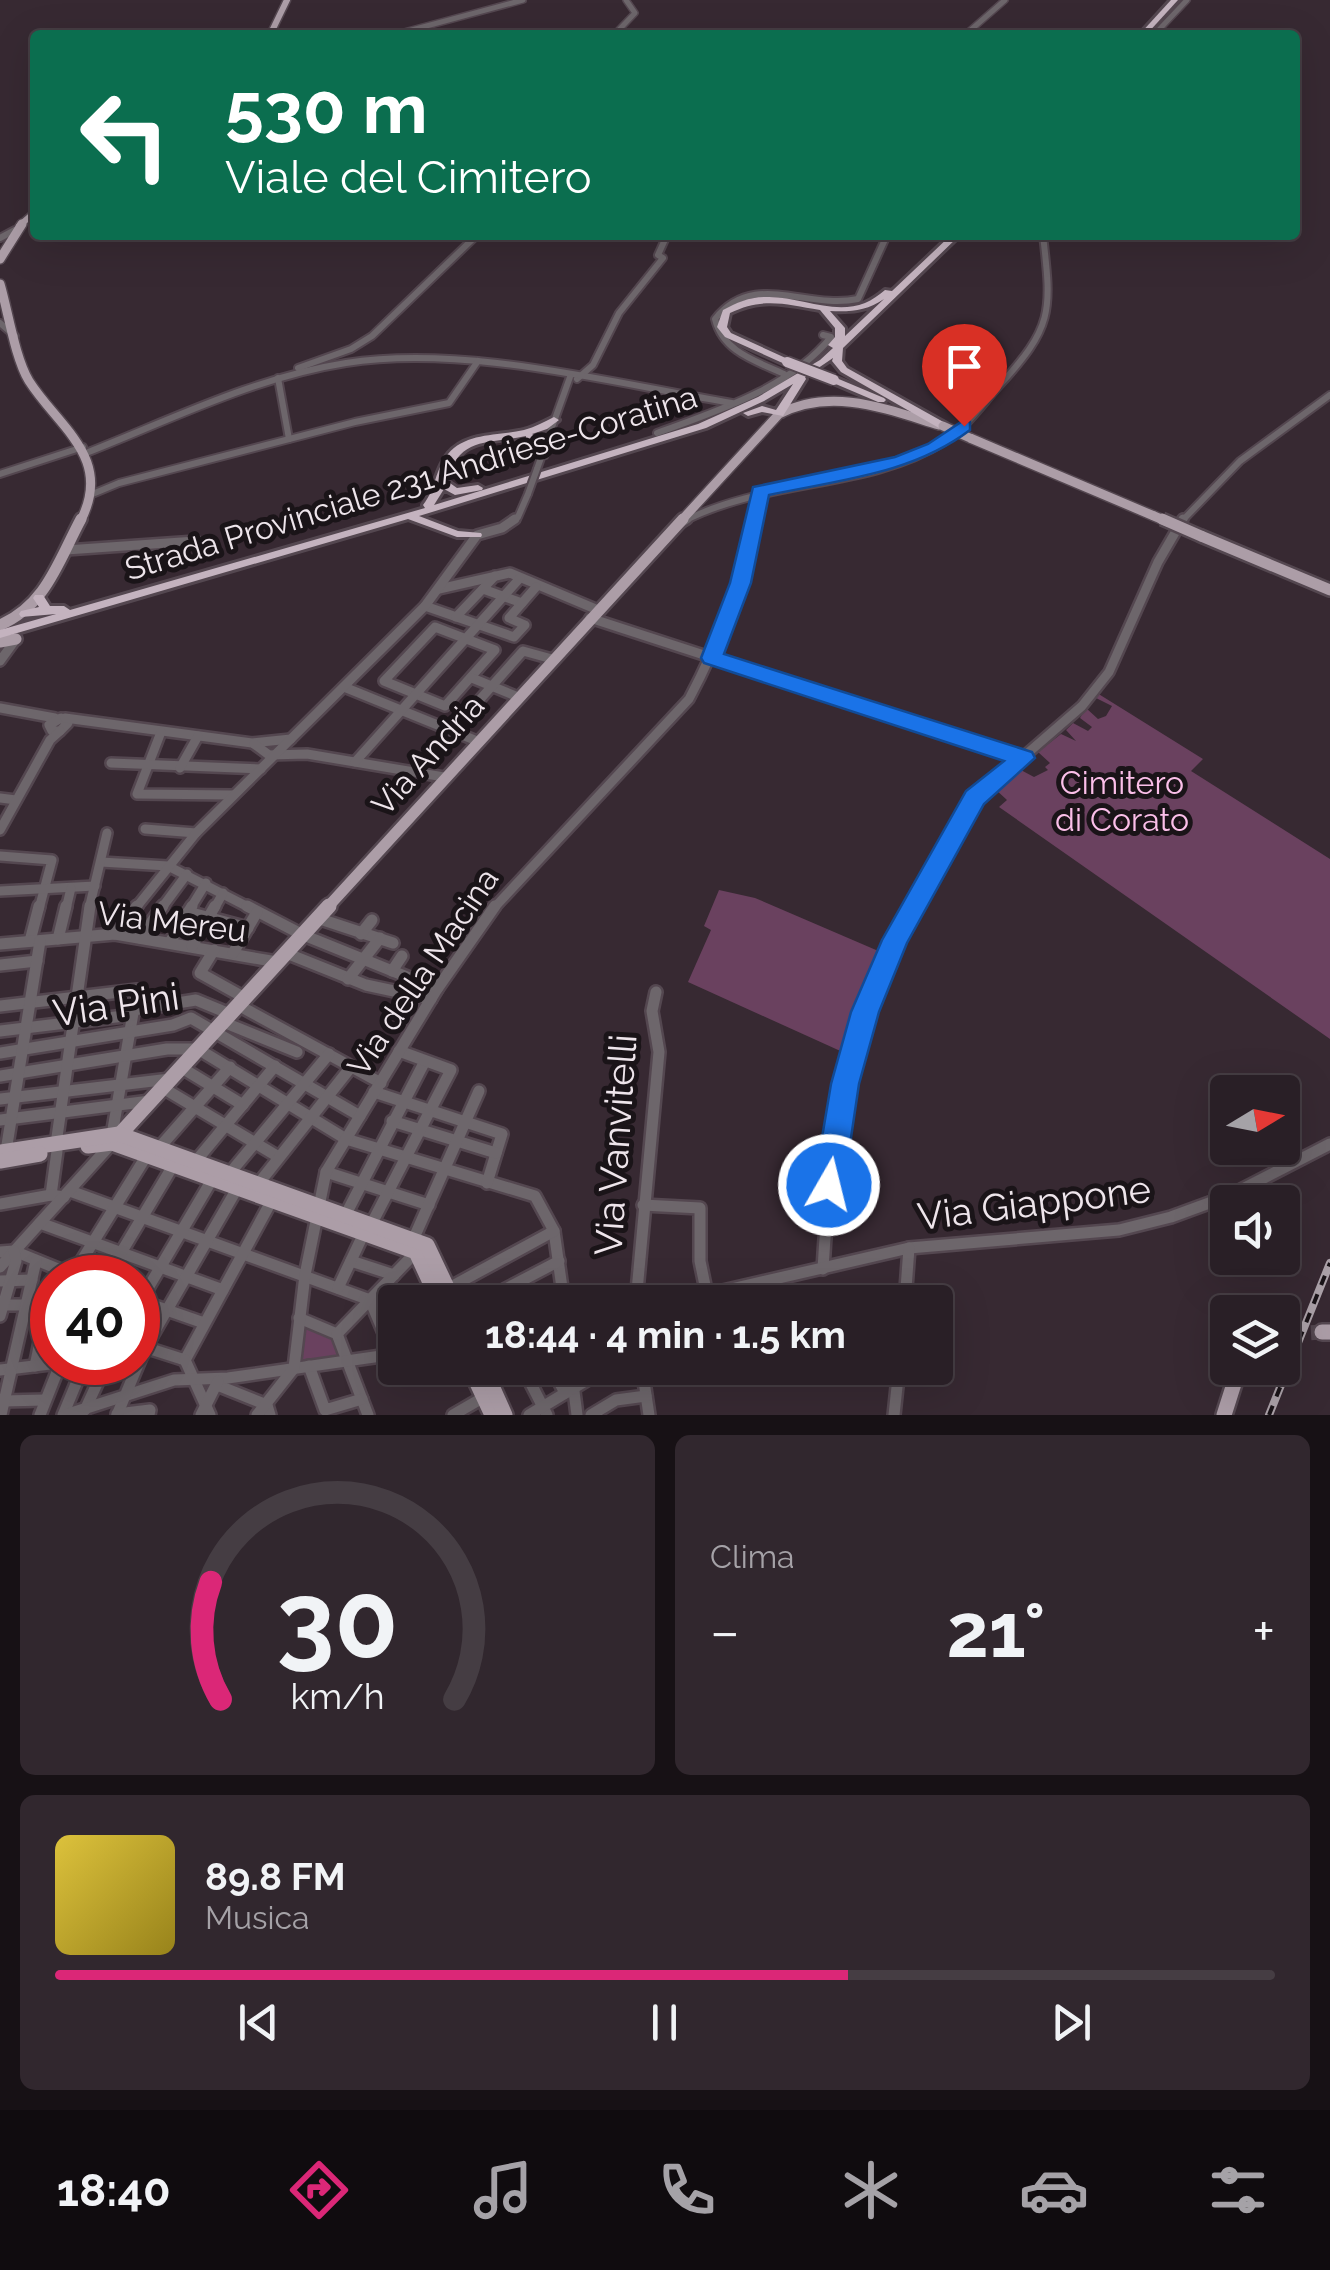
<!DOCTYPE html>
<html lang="it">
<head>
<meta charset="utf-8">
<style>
	:root { --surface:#291f26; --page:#31272e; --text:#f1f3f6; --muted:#a5a2a7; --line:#453d43; --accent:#db2777 }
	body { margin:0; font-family:Raleway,sans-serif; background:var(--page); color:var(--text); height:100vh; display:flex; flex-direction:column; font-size:38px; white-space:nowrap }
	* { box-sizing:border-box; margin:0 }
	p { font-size:32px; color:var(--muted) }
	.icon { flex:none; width:55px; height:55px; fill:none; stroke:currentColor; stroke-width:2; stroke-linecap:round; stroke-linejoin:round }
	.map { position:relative; height:1415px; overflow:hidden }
	.sheet { display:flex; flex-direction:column; gap:20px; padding:20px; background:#171115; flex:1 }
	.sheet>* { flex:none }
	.banner { position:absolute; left:30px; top:30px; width:1270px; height:210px; border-radius:10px; box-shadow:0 10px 40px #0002,0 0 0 2px var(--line); background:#0b6e4f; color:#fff; overflow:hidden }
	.needle { width:65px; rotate:80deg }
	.tools { position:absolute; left:1210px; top:1075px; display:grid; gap:20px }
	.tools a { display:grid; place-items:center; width:90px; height:90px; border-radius:10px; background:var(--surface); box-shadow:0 10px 40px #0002,0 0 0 2px var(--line); font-size:50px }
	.speed { position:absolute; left:30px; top:1255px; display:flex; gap:20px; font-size:50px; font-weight:700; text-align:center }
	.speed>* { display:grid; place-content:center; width:130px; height:130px; border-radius:50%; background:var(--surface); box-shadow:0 10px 40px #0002,0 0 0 2px var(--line); line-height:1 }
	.speed .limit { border:15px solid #d22; background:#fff; color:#111 }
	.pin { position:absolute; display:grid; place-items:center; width:85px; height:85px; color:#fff; margin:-102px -42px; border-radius:50% 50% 50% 0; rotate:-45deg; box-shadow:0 0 10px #0007 }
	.pin .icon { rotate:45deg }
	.me { position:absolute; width:110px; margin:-55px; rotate:8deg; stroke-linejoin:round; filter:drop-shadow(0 0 8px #0008) }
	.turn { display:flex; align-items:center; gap:35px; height:210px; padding:0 30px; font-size:45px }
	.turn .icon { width:130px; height:130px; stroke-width:2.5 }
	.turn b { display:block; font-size:70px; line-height:85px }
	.big { font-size:75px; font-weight:700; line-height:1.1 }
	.sheet .widget { flex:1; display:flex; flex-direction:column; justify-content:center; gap:15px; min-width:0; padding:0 35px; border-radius:15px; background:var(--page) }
	.sheet .dial { align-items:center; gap:0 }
	.dial svg { height:260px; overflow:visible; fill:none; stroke:var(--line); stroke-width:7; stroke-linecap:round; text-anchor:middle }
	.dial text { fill:var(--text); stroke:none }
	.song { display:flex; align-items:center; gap:30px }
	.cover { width:120px; height:120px; border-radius:15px; background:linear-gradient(135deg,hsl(50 70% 55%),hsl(50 70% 35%)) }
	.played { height:10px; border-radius:5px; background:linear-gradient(90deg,var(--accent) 65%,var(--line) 65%) }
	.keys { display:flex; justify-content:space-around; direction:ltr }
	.heat { display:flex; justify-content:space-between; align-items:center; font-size:55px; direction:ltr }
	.sheet .tiles { flex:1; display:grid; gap:20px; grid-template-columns:1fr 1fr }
	.widget:last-child { grid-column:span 2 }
	.trip { position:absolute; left:378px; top:1285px; width:575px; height:100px; border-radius:10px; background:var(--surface); box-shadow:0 10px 40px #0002,0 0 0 2px var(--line); font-weight:700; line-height:100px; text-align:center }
	.tab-bar { display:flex; height:160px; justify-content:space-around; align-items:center; background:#100c0f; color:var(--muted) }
	.tab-bar .icon { width:70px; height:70px }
	.tab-bar .selected { color:var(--accent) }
	.tab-bar b { font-size:45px; color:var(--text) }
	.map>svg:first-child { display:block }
	.green { fill:#6a415f }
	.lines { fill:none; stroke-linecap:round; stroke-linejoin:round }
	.major-tunnel { stroke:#52454e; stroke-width:15; stroke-dasharray:15 8; stroke-linecap:butt }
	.minor-far3-casing { stroke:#544750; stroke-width:8 }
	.minor-far2-casing { stroke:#544750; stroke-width:10 }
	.minor-far1-casing { stroke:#544750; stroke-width:14 }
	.minor-casing { stroke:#544750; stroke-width:16 }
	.major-far3-casing { stroke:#544750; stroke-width:9 }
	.major-far2-casing { stroke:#544750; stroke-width:12 }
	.major-far1-casing { stroke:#544750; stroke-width:16 }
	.major-casing { stroke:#544750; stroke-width:20 }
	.highway-casing { stroke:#544750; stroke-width:6 }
	.minor-far3 { stroke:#6d666b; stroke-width:5 }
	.minor-far2 { stroke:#6d666b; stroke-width:6 }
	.minor-far1 { stroke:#6d666b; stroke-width:9 }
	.minor { stroke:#6d666b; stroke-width:11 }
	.major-far3 { stroke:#ac9da7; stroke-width:6 }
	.major-far2 { stroke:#ac9da7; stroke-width:9 }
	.major-far1 { stroke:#ac9da7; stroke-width:11 }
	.major { stroke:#ac9da7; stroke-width:15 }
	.highway { fill:#c4b3bf; fill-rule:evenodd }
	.rail-casing { stroke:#aba1a8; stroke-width:8 }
	.rail { stroke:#1a1418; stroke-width:4; stroke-dasharray:10; stroke-linecap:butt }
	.minor-bridge-casing { stroke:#544750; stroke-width:10; stroke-linecap:butt }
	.major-bridge-far1-casing { stroke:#544750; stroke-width:12; stroke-linecap:butt }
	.major-bridge-casing { stroke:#544750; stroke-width:16; stroke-linecap:butt }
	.highway-bridge-casing { stroke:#544750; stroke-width:14; stroke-linecap:butt }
	.minor-bridge { stroke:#6d666b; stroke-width:6 }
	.major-bridge-far1 { stroke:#ac9da7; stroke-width:9 }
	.major-bridge { stroke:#ac9da7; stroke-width:11 }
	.highway-bridge { stroke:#c4b3bf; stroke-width:10 }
	.route { fill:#1a73e8; stroke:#114b97; stroke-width:2.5 }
	.labels { text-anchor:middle; stroke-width:10; stroke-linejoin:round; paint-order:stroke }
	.street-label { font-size:32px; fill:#eee5eb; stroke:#1a1418 }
	.park-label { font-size:32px; fill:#fbbfe9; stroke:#1a1418 }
	.near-street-label { font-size:38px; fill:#eee5eb; stroke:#1a1418 }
</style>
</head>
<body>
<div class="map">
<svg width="1330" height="1415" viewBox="0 0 1330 1415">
	<rect width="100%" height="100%" fill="#372932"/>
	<g class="green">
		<path d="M1097,693L1203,759L1191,771L1330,859V1039L999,807L1007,800L995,789L1019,769L1034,777L1048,770L1045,767L1050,763L1038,752L1061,734L1076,741L1066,730L1073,723L1088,731L1092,727L1080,718L1086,708L1098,719L1106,716L1112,706L1094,697Z"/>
		<path d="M719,890L755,898L883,953L860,1008L847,1054L688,982L711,930L704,926Z"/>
		<path d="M304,1324L332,1338L344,1359L298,1365Z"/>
	</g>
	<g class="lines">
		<path class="major-tunnel" d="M1288,1334L1322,1332"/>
		<defs>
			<g id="minor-far3">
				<path d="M393,35L523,0"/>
				<path d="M614,35L635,13L626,0"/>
				<path d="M965,35L1005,0"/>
				<path d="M1154,35L1187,0"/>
			</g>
			<g id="minor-far2">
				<path d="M0,238L15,230"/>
				<path d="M0,323L15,336"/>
				<path d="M298,368L351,349L372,336L477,235"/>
				<path d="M784,374C756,361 723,352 715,319C754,270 806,310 858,299L887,235"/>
				<path d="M278,378L289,439"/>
				<path d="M577,379L593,365L619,313L663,258L658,255L667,235"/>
				<path d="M657,433C717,411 790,388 831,337L823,335"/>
				<path d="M86,453C170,420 256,377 346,363C465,344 612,383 732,403"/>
				<path d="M537,469L570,377"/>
				<path d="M0,474L83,447"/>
				<path d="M90,495L119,483L355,422L449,403L478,361"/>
				<path d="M511,522L518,517L528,494"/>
				<path d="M682,522C767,478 868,490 944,442C966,428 981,406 998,387C1053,327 1052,313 1043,235"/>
				<path d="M754,522L760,492"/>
				<path d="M1181,522L1240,461L1330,395"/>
			</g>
			<g id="minor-far1">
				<path d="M682,522L687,519"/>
				<path d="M66,550L196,541"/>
				<path d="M439,589L510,573L598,610"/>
				<path d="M483,589L522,603"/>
				<path d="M425,606L514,637L525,625L509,618L536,587"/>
				<path d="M456,617L495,576"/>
				<path d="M590,618L1024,759"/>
				<path d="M435,627L495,650L445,706L384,681Z"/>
				<path d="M0,661L16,639"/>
				<path d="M472,678L518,697"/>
				<path d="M344,687L477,741"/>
				<path d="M0,708L55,718"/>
				<path d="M61,718L68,723L60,731H52L49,725Z"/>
				<path d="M65,718L252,743L291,739"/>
				<path d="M452,731L523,651L552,659"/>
				<path d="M161,732L137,794L233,795"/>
				<path d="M254,744L269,755L307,754L444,777"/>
				<path d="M355,762L520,578"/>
				<path d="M111,763L261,769"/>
				<path d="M180,768L198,736"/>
				<path d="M0,798L16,800"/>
				<path d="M145,829L196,833"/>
				<path d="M0,830L50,740L60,731"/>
				<path d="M0,856L52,860L39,909"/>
				<path d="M101,862L168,866L252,909"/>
				<path d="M0,891L95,886"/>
				<path d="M66,909L71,888"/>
				<path d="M89,909L107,833"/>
				<path d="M135,909L196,833L425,606L477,535L502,528L515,519"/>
				<path d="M161,909L187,874"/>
				<path d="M190,909L206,883"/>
				<path d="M214,909L223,893"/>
				<path d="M493,909L689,699C720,641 741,584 754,519"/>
				<path d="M911,909L976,798L1082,706L1109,672L1158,562L1183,519"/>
			</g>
			<g id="minor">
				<path d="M247,906L301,934L437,989"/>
				<path d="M188,912L248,928"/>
				<path d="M317,918L393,943"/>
				<path d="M115,934L137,906"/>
				<path d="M361,934L372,920"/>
				<path d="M140,938L163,906"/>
				<path d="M58,939L66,906"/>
				<path d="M30,941L39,906"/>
				<path d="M170,942L192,906"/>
				<path d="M0,944L115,934L277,962"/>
				<path d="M192,946L215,906"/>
				<path d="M214,950L200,973L245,998"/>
				<path d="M233,953L257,912"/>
				<path d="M286,953L366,985L431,999"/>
				<path d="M0,965L37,961"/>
				<path d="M392,971L402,956"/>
				<path d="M348,979L380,938"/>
				<path d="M238,1005L381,1083"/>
				<path d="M0,1006L137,990L112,1135"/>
				<path d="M133,1010L196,1000L230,1014"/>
				<path d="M223,1022L297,1052"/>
				<path d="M0,1031L132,1015"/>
				<path d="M0,1053L173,1025L191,1018L360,1116"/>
				<path d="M182,1068L243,1105"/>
				<path d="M0,1076L167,1049H198L346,1139L535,1196L554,1231L564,1302"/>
				<path d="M163,1088L277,1156"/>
				<path d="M374,1092L502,1134L487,1183"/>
				<path d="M0,1099L170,1079"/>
				<path d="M0,1120L150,1101"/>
				<path d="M392,1121L496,1153"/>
				<path d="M56,1144L90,906"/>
				<path d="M159,1148L230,1067"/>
				<path d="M6,1151L40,941"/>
				<path d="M196,1161L275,1066"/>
				<path d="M326,1172L429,1205"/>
				<path d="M230,1173L329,1054"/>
				<path d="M259,1183L351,1067"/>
				<path d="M70,1191L370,1300L393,1354"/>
				<path d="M51,1195L57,1151"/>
				<path d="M0,1204L51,1195L64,1197"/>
				<path d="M643,1205L700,1208V1261L707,1295"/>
				<path d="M345,1216L425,1061"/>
				<path d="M40,1223L223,1290"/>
				<path d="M371,1225L451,1070L399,1051"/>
				<path d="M413,1240L479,1091"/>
				<path d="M0,1252L14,1251L73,1275"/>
				<path d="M351,1261L394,1275"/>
				<path d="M0,1267L112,1143"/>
				<path d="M823,1269C830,1143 851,1018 912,906"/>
				<path d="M71,1278L147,1155"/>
				<path d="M106,1278L174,1164"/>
				<path d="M0,1281L32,1280"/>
				<path d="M338,1288L364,1233"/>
				<path d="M447,1289L554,1231"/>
				<path d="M138,1300L204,1323"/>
				<path d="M481,1302L559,1261"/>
				<path d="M636,1302L659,1052L652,1011L656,992"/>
				<path d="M675,1302L909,1248L1119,1230L1171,1217L1231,1195L1330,1144"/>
				<path d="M905,1302L909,1248"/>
				<path d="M2,1305H26L52,1315"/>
				<path d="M138,1305L213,1178"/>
				<path d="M0,1316L16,1261L14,1251"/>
				<path d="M299,1318L337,1334L368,1415"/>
				<path d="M381,1325L395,1318"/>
				<path d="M337,1334L416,1252"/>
				<path d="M138,1345L185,1360"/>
				<path d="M185,1360L272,1200"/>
				<path d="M185,1360L210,1415"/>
				<path d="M35,1366L46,1313L52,1304"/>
				<path d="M309,1366L325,1410L362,1399"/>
				<path d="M523,1368L547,1415"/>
				<path d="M552,1368L565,1393"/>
				<path d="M571,1368L577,1415"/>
				<path d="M642,1368L649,1415"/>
				<path d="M0,1370L67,1362"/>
				<path d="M491,1383L514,1368"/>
				<path d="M217,1385L267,1405L270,1415"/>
				<path d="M3,1401L45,1400"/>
				<path d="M85,1410L107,1362"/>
				<path d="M117,1414L150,1410L149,1415"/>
				<path d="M1,1415L36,1261"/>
				<path d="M40,1415L61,1362"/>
				<path d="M63,1415L85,1362"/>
				<path d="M65,1415L174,1380L228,1378L395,1354"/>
				<path d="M117,1415L145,1348L238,1187"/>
				<path d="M201,1415L218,1381"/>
				<path d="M257,1415L294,1368L305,1275L326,1172L437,989L495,906"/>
				<path d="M453,1415L484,1397"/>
				<path d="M529,1415L607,1368"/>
				<path d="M591,1415L616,1400L646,1396"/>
				<path d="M894,1415L899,1368"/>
			</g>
			<g id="major-far3">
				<path d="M270,35L287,0"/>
				<path d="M19,226L35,212"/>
			</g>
			<g id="major-far2">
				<path d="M0,259L22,224"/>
				<path d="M0,284C8,311 15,358 29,381C59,428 114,458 80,522"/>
				<path d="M970,438L1154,516"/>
				<path d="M680,522L779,414C832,387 886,409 939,425"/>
			</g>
			<g id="major-far1">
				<path d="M1201,536L1330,590"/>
				<path d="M0,625C46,605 58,562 81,519"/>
				<path d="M0,642L16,639"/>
				<path d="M326,909L683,519"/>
			</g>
			<g id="major">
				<path d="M112,1143L329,906"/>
				<path d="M88,1146L112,1143L416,1252L439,1302"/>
				<path d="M0,1152L119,1134L427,1245L454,1302"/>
				<path d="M0,1161L40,1154"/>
				<path d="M1322,1332H1330"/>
				<path d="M1282,1336L1288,1334"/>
				<path d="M470,1368L492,1415"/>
				<path d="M484,1368L505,1415"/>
				<path d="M1224,1415L1239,1368"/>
			</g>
			<g id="highway">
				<path d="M1171,0H1178L1146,35H1139Z"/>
				<path d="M951,235H960L843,348L842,361L847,368L947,424V428H939L841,372L832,361L833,358L805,377L806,379L783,416L762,412L748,416L743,413L762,406L776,410L793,384L764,401L706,428L419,516L458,531L481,533L482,535L481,537H457L408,519L0,638V630L56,614L21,617L19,614L21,611L39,607L33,598L35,595H43L50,606H64L70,610L425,508L423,505C436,489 435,469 448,454C466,432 499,436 524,430C535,427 544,422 554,417L559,420L547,429L532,434L540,439L547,455L546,457H538L532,443L526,439V436C488,444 459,436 447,481L457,488L478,485L483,488L482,490L455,495L444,489L434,505L698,424L758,397L820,360L833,348L828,345L835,337V328L820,310C785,304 763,297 730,313L727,327L731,333L790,360V364L787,365L725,337L717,327L723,310C738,302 751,296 769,297C800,297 834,315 865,303C872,300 879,295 885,290L892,291ZM884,299L845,336V328L830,311C850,312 867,311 884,299Z"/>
				<path d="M834,377L884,398L886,400L884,402H878L831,382V378Z"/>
			</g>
		</defs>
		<use href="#minor-far3" class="minor-far3-casing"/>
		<use href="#minor-far2" class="minor-far2-casing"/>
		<use href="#minor-far1" class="minor-far1-casing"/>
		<use href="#minor" class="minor-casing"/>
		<use href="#major-far3" class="major-far3-casing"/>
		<use href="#major-far2" class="major-far2-casing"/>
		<use href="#major-far1" class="major-far1-casing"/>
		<use href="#major" class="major-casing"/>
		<use href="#highway" class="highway-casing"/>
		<use href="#minor-far3" class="minor-far3"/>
		<use href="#minor-far2" class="minor-far2"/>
		<use href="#minor-far1" class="minor-far1"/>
		<use href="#minor" class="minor"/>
		<use href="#major-far3" class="major-far3"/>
		<use href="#major-far2" class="major-far2"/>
		<use href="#major-far1" class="major-far1"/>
		<use href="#major" class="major"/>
		<use href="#highway" class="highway"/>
		<defs>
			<path id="rail" d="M1269,1415L1330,1263"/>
		</defs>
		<use href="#rail" class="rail-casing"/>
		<use href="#rail" class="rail"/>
		<defs>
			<path id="minor-bridge" d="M528,494L537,469"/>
			<g id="major-bridge-far1">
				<path d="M943,426L970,438"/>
				<path d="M1154,516L1168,522"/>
			</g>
			<path id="major-bridge" d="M1162,519L1201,536"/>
			<path id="highway-bridge" d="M787,362L834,380"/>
		</defs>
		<use href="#minor-bridge" class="minor-bridge-casing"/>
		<use href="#major-bridge-far1" class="major-bridge-far1-casing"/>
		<use href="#major-bridge" class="major-bridge-casing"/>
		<use href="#highway-bridge" class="highway-bridge-casing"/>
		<use href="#minor-bridge" class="minor-bridge"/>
		<use href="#major-bridge-far1" class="major-bridge-far1"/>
		<use href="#major-bridge" class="major-bridge"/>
		<use href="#highway-bridge" class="highway-bridge"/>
	</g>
	<path class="route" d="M964,420L970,422V430C912,474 839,480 769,495L751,583L724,654L1032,752L1035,758L984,804L907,943L879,1012L859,1084L844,1185L839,1195L829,1199L818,1195L814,1185L831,1084L851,1012L882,940L966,791L1004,761L704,663L701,658L730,583L753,487L895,457L928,444Z"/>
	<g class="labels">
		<g class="street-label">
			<text transform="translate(411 483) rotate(-17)" y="11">Strada Provinciale 231 Andriese-Coratina</text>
			<text transform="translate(428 755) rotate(-48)" y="11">Via Andria</text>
			<text transform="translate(172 922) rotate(7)" y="11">Via Mereu</text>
			<text transform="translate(423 972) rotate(-56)" y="11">Via della Macina</text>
		</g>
		<g class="park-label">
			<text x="1122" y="794">Cimitero<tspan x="1122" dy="37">di Corato</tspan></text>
		</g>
		<g class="near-street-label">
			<text transform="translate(116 1005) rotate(-8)" y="13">Via Pini</text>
			<text transform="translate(616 1145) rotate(-86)" y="13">Via Vanvitelli</text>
			<text transform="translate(1034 1203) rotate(-7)" y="13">Via Giappone</text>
		</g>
	</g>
</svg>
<div class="tools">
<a><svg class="needle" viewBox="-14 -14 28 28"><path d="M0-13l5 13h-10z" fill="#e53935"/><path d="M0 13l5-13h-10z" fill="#a5a2a7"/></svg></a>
<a><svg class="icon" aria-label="sound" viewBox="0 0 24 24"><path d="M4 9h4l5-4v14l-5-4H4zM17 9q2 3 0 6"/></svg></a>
<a><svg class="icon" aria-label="layers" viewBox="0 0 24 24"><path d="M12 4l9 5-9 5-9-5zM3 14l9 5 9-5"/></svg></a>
</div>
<div class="speed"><div class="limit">40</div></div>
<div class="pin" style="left:964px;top:426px;background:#d93025"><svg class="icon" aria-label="arrive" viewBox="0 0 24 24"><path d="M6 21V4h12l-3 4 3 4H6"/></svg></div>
<svg class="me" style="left:829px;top:1185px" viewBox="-20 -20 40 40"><circle r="17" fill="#1a73e8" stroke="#fff" stroke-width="3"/><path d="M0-11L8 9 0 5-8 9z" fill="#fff"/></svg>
<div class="trip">18:44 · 4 min · 1.5 km</div>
<div class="banner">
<div class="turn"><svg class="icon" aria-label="left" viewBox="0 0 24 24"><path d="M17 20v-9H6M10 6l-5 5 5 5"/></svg><div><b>530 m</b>Viale del Cimitero</div></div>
</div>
</div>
<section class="sheet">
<div class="tiles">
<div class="widget dial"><svg viewBox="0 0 100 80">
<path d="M14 69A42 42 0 1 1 86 69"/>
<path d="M14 69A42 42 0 0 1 11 33" stroke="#db2777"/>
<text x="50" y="56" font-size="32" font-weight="700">30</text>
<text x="50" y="72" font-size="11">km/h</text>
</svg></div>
<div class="widget"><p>Clima</p>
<div class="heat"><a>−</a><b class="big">21°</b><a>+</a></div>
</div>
<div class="widget">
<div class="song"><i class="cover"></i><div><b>89.8 FM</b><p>Musica</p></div></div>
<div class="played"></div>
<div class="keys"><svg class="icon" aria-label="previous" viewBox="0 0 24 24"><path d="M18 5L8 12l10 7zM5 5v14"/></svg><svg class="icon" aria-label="pause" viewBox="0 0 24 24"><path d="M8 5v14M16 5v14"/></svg><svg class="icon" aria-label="next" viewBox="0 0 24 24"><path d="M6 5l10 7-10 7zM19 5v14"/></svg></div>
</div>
</div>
</section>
<nav class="tab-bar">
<b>18:40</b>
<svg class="icon selected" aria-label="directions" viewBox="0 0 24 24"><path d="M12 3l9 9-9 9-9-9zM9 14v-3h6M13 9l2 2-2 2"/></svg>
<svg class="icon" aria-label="music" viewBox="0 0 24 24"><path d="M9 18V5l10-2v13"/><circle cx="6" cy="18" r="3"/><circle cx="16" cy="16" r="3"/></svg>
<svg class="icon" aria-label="phone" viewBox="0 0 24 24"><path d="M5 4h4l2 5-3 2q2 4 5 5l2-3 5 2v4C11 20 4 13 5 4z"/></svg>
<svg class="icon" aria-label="climate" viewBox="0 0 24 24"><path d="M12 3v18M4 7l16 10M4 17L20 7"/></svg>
<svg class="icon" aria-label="car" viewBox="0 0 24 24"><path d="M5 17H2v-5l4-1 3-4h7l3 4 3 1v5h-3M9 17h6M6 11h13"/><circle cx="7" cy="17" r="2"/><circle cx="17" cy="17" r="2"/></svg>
<svg class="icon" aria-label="filters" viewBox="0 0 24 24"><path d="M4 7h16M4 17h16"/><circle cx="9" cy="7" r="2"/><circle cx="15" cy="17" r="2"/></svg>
</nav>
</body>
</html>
